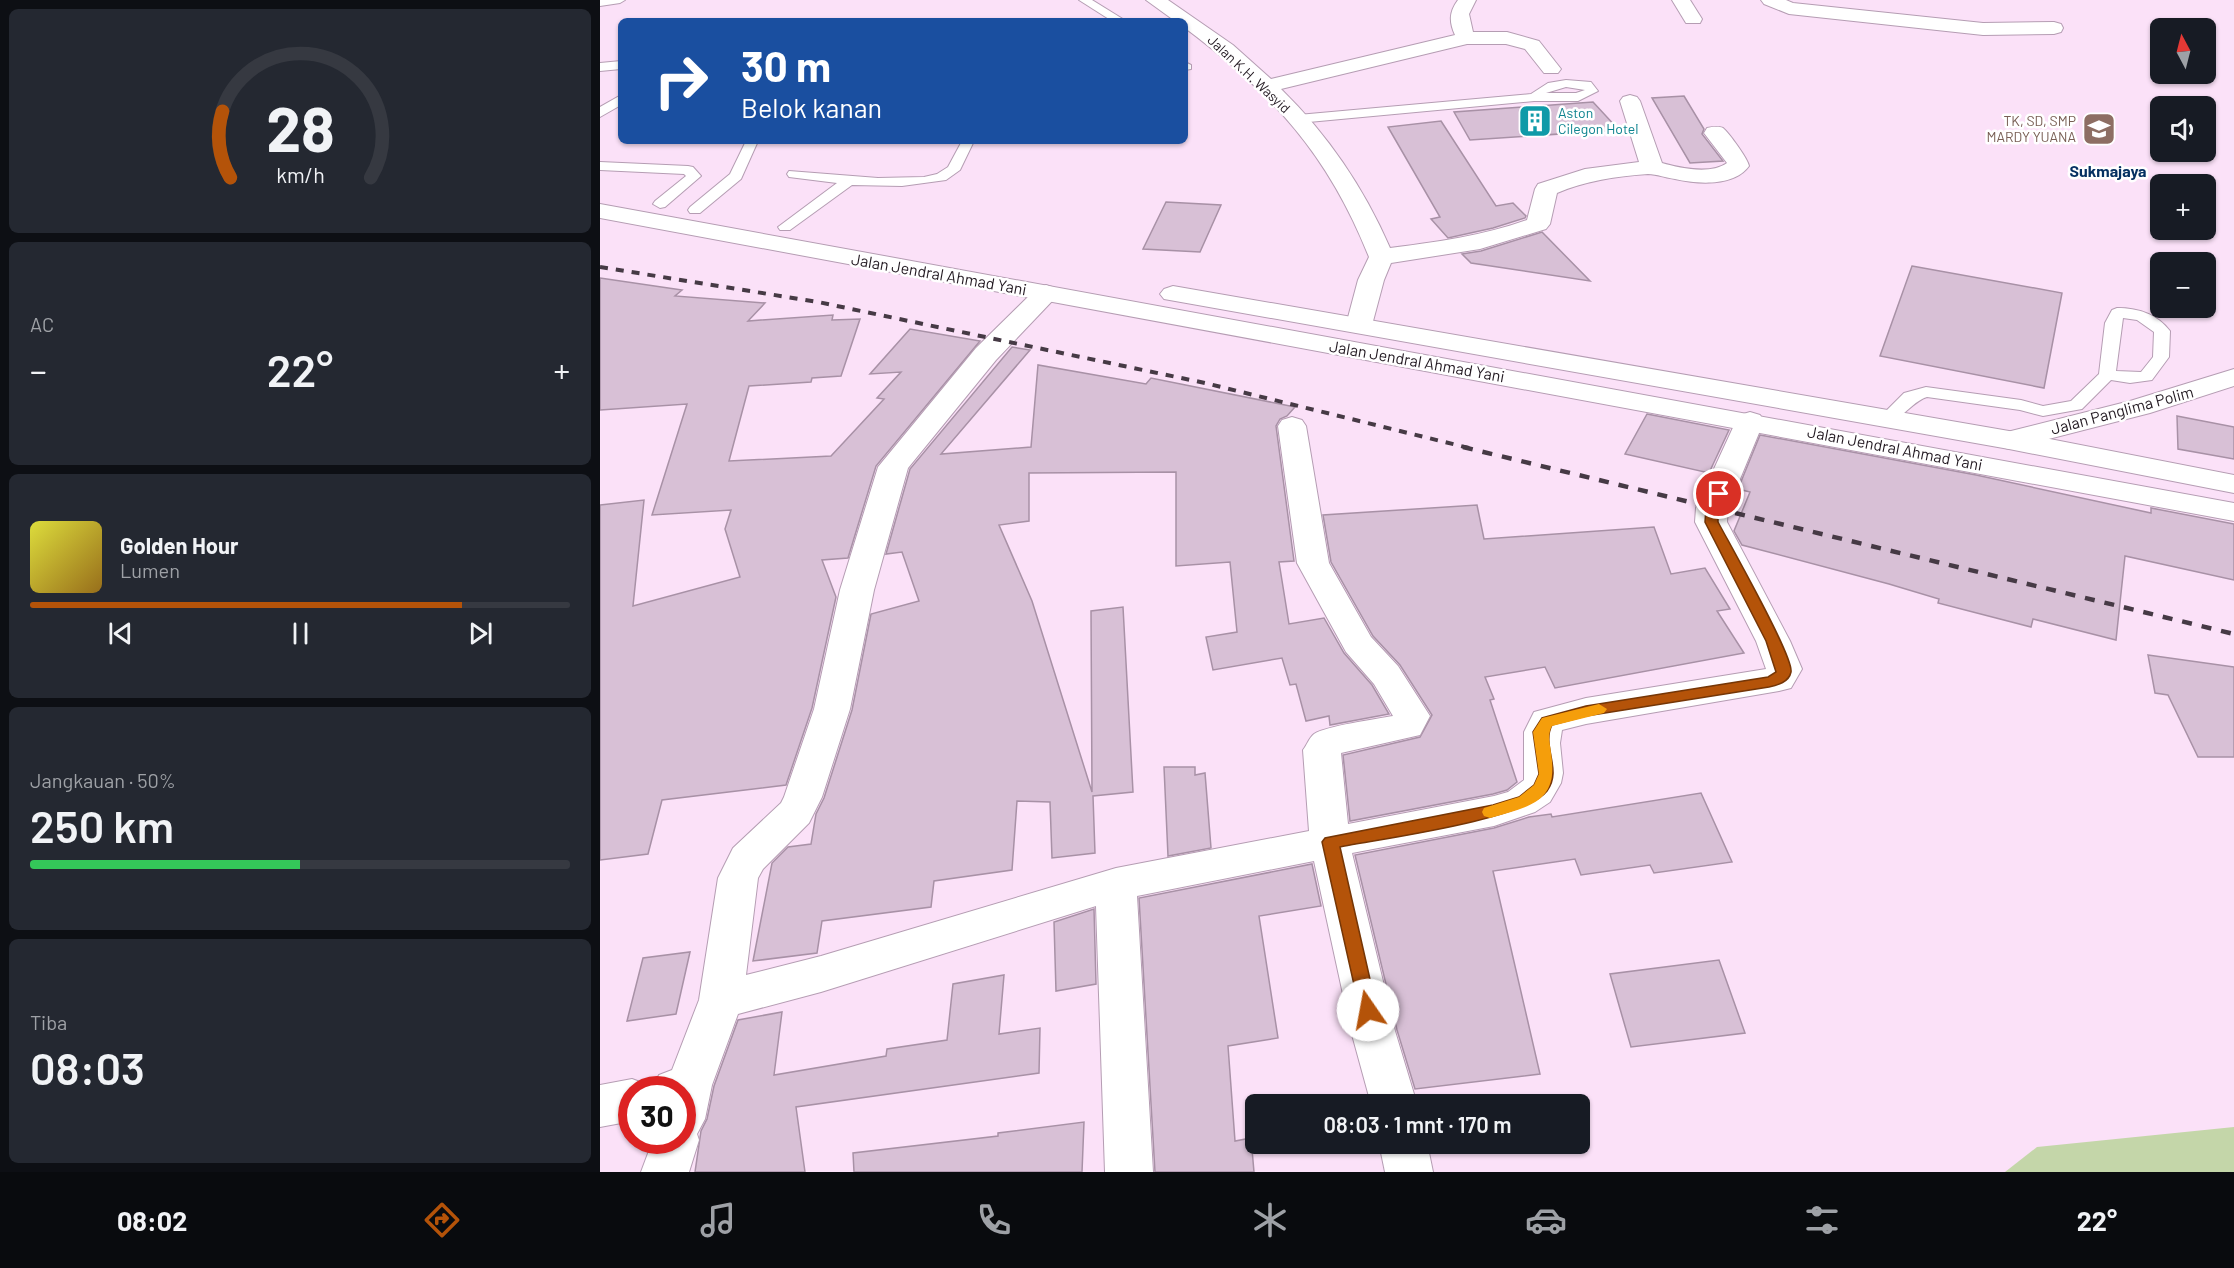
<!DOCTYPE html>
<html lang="id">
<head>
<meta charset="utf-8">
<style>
	:root { --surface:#171b24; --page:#242831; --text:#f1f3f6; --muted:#9ea1a6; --line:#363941; --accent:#b45309 }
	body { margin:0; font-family:Barlow,sans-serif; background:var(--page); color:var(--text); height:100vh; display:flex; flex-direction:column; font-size:22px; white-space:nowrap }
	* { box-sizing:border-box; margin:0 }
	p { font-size:20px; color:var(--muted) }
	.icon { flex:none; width:33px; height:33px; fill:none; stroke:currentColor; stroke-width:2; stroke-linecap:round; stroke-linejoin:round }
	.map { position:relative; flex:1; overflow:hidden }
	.side { display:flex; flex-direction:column; gap:9px; padding:9px; background:#0d0f14; width:600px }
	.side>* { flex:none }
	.top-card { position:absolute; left:18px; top:18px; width:570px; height:126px; border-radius:9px; box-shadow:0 2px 4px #0004; background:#1a4fa0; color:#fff; overflow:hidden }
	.needle { width:39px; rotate:353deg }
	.controls { position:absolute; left:1550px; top:18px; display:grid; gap:12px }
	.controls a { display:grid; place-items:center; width:66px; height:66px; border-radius:9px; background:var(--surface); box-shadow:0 2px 4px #0004; font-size:30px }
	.speed { position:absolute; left:18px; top:1076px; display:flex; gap:12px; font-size:30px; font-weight:700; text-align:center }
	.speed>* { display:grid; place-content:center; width:78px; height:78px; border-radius:50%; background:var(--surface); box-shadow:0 2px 4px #0004; line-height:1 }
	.speed .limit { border:9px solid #d22; background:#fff; color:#111 }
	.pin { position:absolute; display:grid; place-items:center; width:51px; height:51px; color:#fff; margin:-26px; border:3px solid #fff; border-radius:50%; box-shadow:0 2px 6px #0007 }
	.me { position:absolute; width:66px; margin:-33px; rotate:348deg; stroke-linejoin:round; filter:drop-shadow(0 0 4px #0008) }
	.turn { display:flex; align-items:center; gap:21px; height:126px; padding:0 24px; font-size:27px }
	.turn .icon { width:78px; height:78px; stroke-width:2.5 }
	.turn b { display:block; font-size:42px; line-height:51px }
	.big { font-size:45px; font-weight:600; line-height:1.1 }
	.side .card { flex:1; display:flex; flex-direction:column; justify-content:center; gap:9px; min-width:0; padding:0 21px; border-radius:9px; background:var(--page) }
	.side .dial { align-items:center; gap:0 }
	.dial svg { height:156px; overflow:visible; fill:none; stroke:var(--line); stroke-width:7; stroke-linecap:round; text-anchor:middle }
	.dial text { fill:var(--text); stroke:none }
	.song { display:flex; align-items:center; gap:18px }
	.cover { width:72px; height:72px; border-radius:9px; background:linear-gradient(135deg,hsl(60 70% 55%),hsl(40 70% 35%)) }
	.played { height:6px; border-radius:3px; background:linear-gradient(90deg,var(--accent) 80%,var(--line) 80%) }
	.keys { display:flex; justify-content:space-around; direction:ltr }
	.heat { display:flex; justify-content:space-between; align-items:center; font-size:33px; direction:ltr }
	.charge { height:9px; border-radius:4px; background:linear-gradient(90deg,#34c759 50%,var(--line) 0) }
	.trip { position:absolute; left:645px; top:1094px; width:345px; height:60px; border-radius:9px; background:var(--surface); box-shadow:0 2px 4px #0004; font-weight:600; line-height:60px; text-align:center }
	.dock { display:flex; height:96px; justify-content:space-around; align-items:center; background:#090b0e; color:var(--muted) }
	.dock .icon { width:42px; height:42px }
	.dock .on { color:var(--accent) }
	.dock b { font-size:27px; color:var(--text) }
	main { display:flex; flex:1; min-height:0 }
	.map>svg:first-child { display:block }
	.green { fill:#c4d6a9 }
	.building { fill:#d8c0d6; stroke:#a891a6; stroke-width:1.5 }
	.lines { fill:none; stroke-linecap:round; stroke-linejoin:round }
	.service-casing { stroke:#b59db3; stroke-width:2 }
	.minor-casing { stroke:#b59db3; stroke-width:2 }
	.trunk-casing { stroke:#b59db3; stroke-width:2 }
	.service { fill:#fff; fill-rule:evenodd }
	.minor { fill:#fff; fill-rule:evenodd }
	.trunk { fill:#fff; fill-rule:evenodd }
	.rail-far1 { stroke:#463a45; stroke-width:4; stroke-dasharray:8 8; stroke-linecap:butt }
	.rail { stroke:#463a45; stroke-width:4.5; stroke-dasharray:10 10; stroke-linecap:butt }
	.route { fill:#b45309; stroke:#753606; stroke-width:1.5 }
	.slow { fill:#f59e0b }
	.labels { text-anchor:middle; stroke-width:5; stroke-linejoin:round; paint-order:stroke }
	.far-street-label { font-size:14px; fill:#221921; stroke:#fff }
	.far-culture-label { font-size:14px; fill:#0d838f; stroke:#fff; text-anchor:start }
	.far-education-label { font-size:14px; fill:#785e54; stroke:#fff; text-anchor:end }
	.far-quarter-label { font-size:16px; font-weight:bold; fill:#053062; stroke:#fff }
	.street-label { font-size:16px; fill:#221921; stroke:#fff }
</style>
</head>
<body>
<main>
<section class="side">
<div class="card dial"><svg viewBox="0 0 100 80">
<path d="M14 69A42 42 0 1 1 86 69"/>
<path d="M14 69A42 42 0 0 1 10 35" stroke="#b45309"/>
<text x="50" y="56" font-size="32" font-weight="700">28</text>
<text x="50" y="72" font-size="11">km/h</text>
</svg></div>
<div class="card"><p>AC</p>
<div class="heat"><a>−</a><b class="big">22°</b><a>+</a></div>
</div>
<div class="card">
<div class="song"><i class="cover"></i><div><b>Golden Hour</b><p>Lumen</p></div></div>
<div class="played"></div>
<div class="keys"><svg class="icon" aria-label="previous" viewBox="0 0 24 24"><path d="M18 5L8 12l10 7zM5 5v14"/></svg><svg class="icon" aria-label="pause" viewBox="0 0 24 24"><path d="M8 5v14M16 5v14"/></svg><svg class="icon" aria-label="next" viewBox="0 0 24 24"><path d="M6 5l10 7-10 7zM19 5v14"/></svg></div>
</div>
<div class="card"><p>Jangkauan · 50%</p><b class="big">250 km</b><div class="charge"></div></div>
<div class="card"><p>Tiba</p><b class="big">08:03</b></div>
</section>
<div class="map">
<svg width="1634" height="1172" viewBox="0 0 1634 1172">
	<rect width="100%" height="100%" fill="#fbe1f8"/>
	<path class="green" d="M1634,1127V1172H1405L1437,1147Z"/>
	<g class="building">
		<path d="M1084,96L1104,129L1102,134L1123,161L1090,163L1052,98Z"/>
		<path d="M993,102L1019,130L870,140L854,112Z"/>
		<path d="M841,121L896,206L913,203L926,216L925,218L893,228L848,238L831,219L840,217L788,127Z"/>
		<path d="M566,202L621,205L600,252L543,249Z"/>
		<path d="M942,232L990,281L871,263L862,254L881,251Z"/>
		<path d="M1312,266L1462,293L1444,388L1280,356Z"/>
		<path d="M0,278L82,290L75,296L165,303L148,321L233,315L232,320L260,319L241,376L212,378L211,382L149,386L129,461L231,456L284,399L277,398L301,372L270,374L310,329L380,341L276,466L248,558L222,560L236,597L212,708L186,785L62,800L48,854L0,860V505L44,500L33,606L140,577L125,529L131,510L52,515L87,404L0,410Z"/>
		<path d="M412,347L430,350L341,454L431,447L438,365L546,384L551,378L695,407L687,416L680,419L676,426L694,561L679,562L689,624L724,618L744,653L772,685L789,714L730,725L729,716L706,721L696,684L690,685L682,658L613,670L606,637L637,632L630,562L576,566V472L429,473V521L399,525L432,601L492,792L491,611L523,607L533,792L493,796L495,853L452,858L450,802L417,801L412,870L334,881L331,907L222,921L217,953L153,961L172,863L188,847L211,844L216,814L224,798L252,710L271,614L319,601L302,552L286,554L310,469Z"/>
		<path d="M1047,414L1129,430L1109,473L1025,454Z"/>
		<path d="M1577,416L1634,427V459L1578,449Z"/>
		<path d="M1160,435L1376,475L1551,513V508L1634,524V580L1525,556L1516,640L1433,619L1431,627L1338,603L1339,599L1289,584L1142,545L1134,531L1150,492L1138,489Z"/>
		<path d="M877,505L884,539L1054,527L1071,574L1105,568L1130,609L1117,611L1144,653L955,688L945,667L885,677L894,699L890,700L917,782L907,790L893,794L750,821L743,755L820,737L832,715L800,665L773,636L731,562L723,515Z"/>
		<path d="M1548,655L1634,667V757H1598L1568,695L1555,693Z"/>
		<path d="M564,767H595V775L605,773L611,848L568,856Z"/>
		<path d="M1101,793L1132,862L1054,873L1050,865L981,875L975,859L893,871L940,1074L815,1089L797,1030L755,855L894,828L929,817L951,814L952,817Z"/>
		<path d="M712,864L721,906L659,916L678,1038L628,1046L635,1141L651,1138L654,1172H555L539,898Z"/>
		<path d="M494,909L496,984L456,991L454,922Z"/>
		<path d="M90,952L76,1014L27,1021L43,958Z"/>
		<path d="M1119,960L1145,1033L1031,1047L1010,974Z"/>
		<path d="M404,975L399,1034L440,1028L439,1073L196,1107L205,1172H95L101,1131L107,1119L114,1086L138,1020L182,1012L174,1075L286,1056L287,1049L347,1040L353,984Z"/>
		<path d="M484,1122L482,1172H254L253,1153L398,1136V1133Z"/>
	</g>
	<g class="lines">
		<defs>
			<g id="service">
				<path d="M0,0H25L20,3L0,6Z"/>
				<path d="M479,0H492L526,21H512Z"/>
				<path d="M21,61V69L0,71V63Z"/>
				<path d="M585,62L591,65V69L585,70Z"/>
				<path d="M966,80L991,82L998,91L978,101H934L698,123L692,119L698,115L931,94L948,83ZM966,87L985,90L976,93H946Z"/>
				<path d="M21,95V105L0,117V107Z"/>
				<path d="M146,141H158L141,179L100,213H90L88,210L90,207L130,174Z"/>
				<path d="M362,141H374L360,170L346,180L302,186L252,185L190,230H180L178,227L237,183L189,177L187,174L189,171L278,178L324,177L337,174L348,167Z"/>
				<path d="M0,162L88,166L93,167L101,176L65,207L60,208L53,204L55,201L86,176L84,174L0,170Z"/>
				<path d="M1517,308C1538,308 1557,314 1570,331L1569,357L1552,380L1530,383L1511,380L1482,409L1443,416L1420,410L1327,397C1310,402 1297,427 1281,423L1278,419L1304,393L1326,387L1421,400L1443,406L1471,401L1499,374L1505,323L1512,310ZM1523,318L1537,320L1554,332L1553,357L1541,372L1516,371Z"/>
			</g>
			<g id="minor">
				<path d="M546,0H568L633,45L671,79L855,35C849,22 849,12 858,0H876L869,14L873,32H907L939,41L961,69L958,73H944L925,49L906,44H867L681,89C728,135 764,188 790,248C837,242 883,236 927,220L935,189L938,184L985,169L1039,162L1020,101L1023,97L1030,95L1037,97L1040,101L1062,163C1080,168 1110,175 1127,163L1104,133L1107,128C1112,127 1118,126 1123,128C1129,133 1148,159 1149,166C1134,187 1097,184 1075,179C1066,178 1057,174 1048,174C1017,176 985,181 957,193L950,224L946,229L880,249L791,263L784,280L772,325L768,331L759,333L750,331L746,325L758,280L769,257C728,154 673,94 585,28V21H575Z"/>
				<path d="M1072,0H1090L1102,19L1100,23H1086Z"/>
				<path d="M1161,0H1186L1193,3L1383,23L1454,22L1461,24L1463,28L1461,32L1454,34L1383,35L1189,14L1164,4Z"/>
				<path d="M446,285L455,288L459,293L455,298L396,360L308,468L274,590L250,709L222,797L209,823L163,869L158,878L146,975L221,956L516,868L709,831L703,750C707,745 709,738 714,734C725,726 777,719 793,716L774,684L746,652L697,563L678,426L682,420L692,417L702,420L706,426L729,563L771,637L798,666L830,716L820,735L741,753L748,824L894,796L908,792L924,780V732L934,712L986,698L1166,669L1156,641L1095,522L1096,508L1136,421L1140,415L1150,412L1160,415L1164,421L1128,508L1127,522L1190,641L1202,669L1191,688L1179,691L986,724L962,730L960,743L963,773L961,783L950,802L935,812L894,826L752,853L795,1031L817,1104H771L751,1031L714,861L537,896L553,1172H505L496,906L221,992L138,1014L112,1085L105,1119L97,1134L99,1140L89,1172H41L53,1140H82V1089H52L59,1075L72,1070L99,1000L118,878L133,848L181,803L184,797L214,709L240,590L278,467L376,348L437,288Z"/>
				<path d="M1634,369V386L1550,413L1409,449L1399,446L1394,440L1399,434L1530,401Z"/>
				<path d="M32,1079L48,1085L50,1089H32V1121L0,1127V1085Z"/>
				<path d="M779,1143H827L833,1172H785Z"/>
			</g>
			<g id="trunk">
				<path d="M0,204L1634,503V521L0,218Z"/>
				<path d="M573,286L1409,431L1634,475V493L1409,449L564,299L560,294L564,289Z"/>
			</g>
		</defs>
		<use href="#service" class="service-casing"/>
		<use href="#minor" class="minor-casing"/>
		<use href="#trunk" class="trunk-casing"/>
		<use href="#service" class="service"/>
		<use href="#minor" class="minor"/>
		<use href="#trunk" class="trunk"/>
		<path class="rail-far1" d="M0,267L218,302L605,383L869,448"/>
		<path class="rail" d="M863,447L1634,634"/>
	</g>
	<path class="route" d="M1119,490L1125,494L1118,508V522C1129,543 1194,657 1191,672C1189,682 1178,685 1169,687L986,716L952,725C941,746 963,770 947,791C925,820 780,839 740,847L777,1010L774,1016L768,1018L761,1016L722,842L725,838L893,805L919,797L934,785L939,774L933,732L942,718L986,706L1168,677L1176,672L1166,641L1105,522L1106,508L1115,492Z"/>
	<path class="slow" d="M999,704L1007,709L1004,713L952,726C947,735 950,743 951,753C959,803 930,806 890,818L884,816L882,812L884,808L919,797L934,785L939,774L933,732L942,718Z"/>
	<defs>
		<symbol id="building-square" viewBox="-11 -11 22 22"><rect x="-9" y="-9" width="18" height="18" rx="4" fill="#0f9aa8" stroke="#fff"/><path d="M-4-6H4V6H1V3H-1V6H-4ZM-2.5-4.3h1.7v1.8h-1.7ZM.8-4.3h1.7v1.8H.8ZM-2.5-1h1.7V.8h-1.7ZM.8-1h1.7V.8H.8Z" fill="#fff"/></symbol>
		<symbol id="school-square" viewBox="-11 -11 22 22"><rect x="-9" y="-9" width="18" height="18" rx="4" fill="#8d6e63" stroke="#fff"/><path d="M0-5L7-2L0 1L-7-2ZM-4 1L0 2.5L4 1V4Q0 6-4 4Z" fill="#fff"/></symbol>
	</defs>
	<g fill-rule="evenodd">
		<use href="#building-square" x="916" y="102" width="38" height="38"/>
		<use href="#school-square" x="1480" y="110" width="38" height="38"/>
	</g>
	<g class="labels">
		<g class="far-street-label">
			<text transform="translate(649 74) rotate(43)" y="5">Jalan K.H. Wasyid</text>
		</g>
		<g class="far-culture-label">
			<text x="958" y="118">Aston<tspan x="958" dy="16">Cilegon Hotel</tspan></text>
		</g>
		<g class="far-education-label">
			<text x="1476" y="126">TK, SD, SMP<tspan x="1476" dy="16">MARDY YUANA</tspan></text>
		</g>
		<g class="far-quarter-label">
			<text x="1508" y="177">Sukmajaya</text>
		</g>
		<g class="street-label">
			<text transform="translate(339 274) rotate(10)" y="6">Jalan Jendral Ahmad Yani</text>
			<text transform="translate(817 361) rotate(10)" y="6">Jalan Jendral Ahmad Yani</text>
			<text transform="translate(1522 410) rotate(-15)" y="6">Jalan Panglima Polim</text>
			<text transform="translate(1295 448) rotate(11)" y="6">Jalan Jendral Ahmad Yani</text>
		</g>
	</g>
</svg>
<div class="controls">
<a><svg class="needle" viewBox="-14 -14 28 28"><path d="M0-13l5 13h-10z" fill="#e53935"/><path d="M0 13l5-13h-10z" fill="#9ea1a6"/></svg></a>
<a><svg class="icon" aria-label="sound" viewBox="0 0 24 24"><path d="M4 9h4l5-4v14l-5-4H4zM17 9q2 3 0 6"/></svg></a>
<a>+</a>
<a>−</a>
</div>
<div class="speed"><div class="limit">30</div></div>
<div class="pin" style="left:1119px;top:494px;background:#d93025"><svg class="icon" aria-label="arrive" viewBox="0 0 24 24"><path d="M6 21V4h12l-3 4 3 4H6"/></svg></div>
<svg class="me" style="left:768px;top:1010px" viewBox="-20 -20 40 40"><circle r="19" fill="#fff"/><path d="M0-13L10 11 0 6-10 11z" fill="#b45309"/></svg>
<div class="trip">08:03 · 1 mnt · 170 m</div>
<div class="top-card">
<div class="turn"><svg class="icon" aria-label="right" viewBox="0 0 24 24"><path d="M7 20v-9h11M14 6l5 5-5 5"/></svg><div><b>30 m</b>Belok kanan</div></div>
</div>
</div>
</main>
<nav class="dock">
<b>08:02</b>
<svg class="icon on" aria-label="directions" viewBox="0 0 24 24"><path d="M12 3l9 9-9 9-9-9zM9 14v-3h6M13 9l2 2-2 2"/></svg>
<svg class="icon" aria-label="music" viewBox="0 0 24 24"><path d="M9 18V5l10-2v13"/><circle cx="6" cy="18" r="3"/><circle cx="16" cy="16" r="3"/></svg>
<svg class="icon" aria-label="phone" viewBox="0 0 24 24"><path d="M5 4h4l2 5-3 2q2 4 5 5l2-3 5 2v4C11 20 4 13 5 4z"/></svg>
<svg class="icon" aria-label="climate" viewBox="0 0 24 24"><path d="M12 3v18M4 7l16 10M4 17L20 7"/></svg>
<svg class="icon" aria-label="car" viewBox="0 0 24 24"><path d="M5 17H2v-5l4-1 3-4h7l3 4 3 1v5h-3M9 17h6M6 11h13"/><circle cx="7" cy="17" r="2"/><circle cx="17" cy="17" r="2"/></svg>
<svg class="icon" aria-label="filters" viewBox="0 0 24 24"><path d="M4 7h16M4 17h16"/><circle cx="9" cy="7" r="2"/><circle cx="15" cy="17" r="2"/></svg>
<b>22°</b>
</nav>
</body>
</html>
